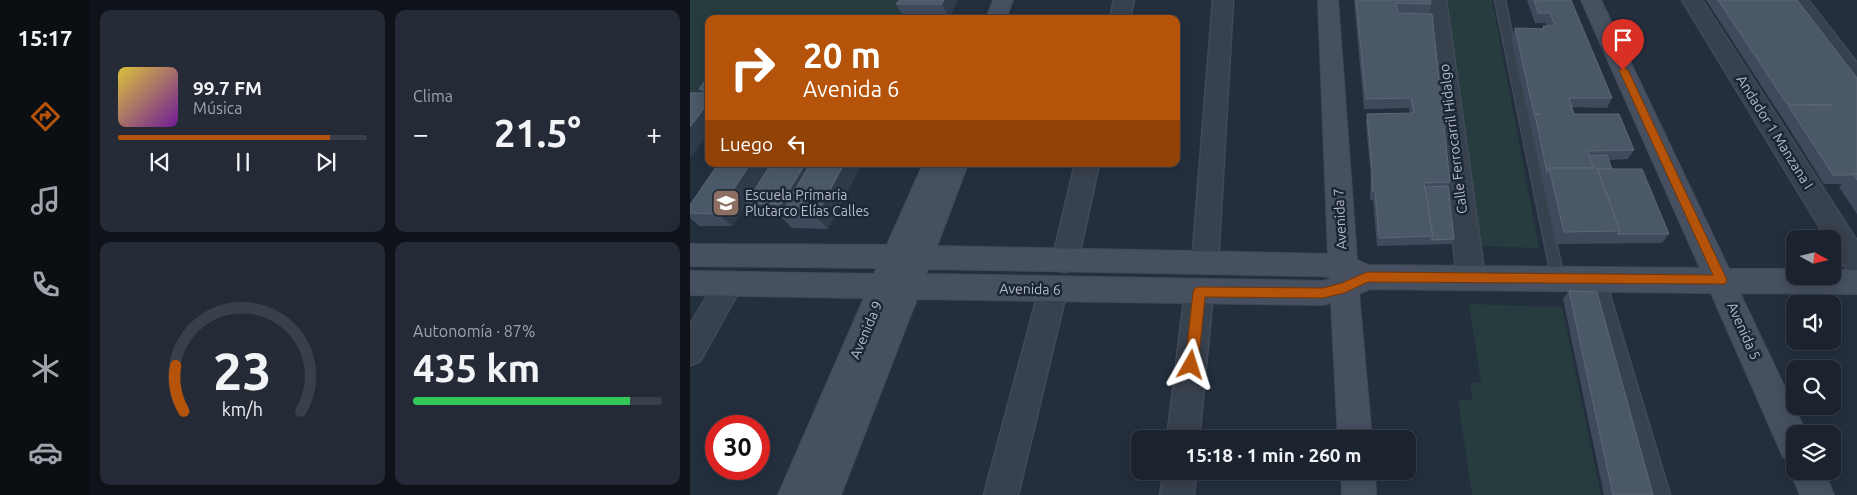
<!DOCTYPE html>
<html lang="es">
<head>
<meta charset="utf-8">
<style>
	:root { --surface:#1b232e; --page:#242b36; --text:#f1f3f6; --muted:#a0a4aa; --line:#39404a; --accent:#b45309 }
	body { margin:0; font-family:Ubuntu,sans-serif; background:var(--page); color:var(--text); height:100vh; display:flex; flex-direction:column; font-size:19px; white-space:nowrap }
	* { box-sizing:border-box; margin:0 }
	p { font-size:16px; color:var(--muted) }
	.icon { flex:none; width:28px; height:28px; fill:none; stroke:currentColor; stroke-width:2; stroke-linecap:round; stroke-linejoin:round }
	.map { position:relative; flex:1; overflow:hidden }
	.details { display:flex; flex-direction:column; gap:10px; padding:10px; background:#0f1319; width:600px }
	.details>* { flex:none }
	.banner { position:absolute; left:15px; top:15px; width:475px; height:152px; border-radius:10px; box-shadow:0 2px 12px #0003,0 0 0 1px var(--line); background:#b45309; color:#fff; overflow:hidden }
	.needle { width:32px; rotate:98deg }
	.controls { position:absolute; left:1096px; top:230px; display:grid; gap:10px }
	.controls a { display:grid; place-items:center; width:55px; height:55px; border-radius:10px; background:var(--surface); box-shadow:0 2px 12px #0003,0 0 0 1px var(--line); font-size:25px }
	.speed { position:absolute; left:15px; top:415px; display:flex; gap:10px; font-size:25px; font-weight:700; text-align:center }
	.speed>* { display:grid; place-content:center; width:65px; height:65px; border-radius:50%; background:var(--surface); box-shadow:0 2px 12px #0003,0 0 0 1px var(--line); line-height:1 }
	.speed .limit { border:8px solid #d22; background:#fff; color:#111 }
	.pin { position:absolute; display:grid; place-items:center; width:42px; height:42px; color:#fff; margin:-51px -21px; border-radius:50% 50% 50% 0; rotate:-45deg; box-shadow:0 0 5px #0007 }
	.pin .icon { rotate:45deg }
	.me { position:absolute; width:55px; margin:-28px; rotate:6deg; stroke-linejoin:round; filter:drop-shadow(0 0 4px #0008) }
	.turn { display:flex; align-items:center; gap:18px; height:105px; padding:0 15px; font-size:22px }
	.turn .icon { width:65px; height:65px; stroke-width:2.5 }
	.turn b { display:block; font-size:35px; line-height:42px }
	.then { display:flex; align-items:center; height:48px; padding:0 15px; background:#0003; gap:10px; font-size:19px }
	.big { font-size:38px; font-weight:700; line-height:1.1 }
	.details .card { flex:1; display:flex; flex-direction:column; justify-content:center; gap:8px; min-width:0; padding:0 18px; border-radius:10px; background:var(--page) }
	.details .dial { align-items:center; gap:0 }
	.dial svg { height:130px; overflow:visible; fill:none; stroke:var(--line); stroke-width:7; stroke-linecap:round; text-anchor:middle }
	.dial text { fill:var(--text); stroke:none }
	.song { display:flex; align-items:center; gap:15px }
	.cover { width:60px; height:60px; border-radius:8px; background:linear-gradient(135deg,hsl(50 70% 55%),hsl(280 70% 35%)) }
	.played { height:5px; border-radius:2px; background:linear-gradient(90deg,var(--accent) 85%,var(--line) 85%) }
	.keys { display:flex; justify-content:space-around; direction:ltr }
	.heat { display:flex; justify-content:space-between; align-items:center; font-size:28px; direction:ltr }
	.charge { height:8px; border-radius:4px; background:linear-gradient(90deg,#34c759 87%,var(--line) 0) }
	.details .tiles { flex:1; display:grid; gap:10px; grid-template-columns:repeat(2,1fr) }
	.trip { position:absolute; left:441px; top:430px; width:285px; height:50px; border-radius:10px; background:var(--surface); box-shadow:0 2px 12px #0003,0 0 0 1px var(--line); font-weight:700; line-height:50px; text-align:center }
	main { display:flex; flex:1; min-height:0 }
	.menu { display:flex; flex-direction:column; width:90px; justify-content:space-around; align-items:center; background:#0b0e12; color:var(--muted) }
	.menu .icon { width:35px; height:35px }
	.menu .active { color:var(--accent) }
	.menu b { font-size:22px; color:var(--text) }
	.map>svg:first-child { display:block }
	.green { fill:#263c3f }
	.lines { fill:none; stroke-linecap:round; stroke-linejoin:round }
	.lane-casing { stroke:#414a57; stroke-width:3 }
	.street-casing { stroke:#414a57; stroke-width:3 }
	.secondary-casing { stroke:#414a57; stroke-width:2 }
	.lane { fill:#38414e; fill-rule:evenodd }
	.street { fill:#38414e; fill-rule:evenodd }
	.secondary { fill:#465061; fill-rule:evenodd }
	.wall { fill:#3f4b5c }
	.shaded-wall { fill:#2f3b4b }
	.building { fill:#4b5868; stroke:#5c6777 }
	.route { fill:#b45309; stroke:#753606 }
	.labels { text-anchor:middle; stroke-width:5; stroke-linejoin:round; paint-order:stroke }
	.street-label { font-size:14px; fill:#b4bcc9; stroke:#1d2633 }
	.poi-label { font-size:14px; fill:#b4bcc9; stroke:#1d2633; text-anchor:start }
</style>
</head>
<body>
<main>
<nav class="menu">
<b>15:17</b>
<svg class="icon active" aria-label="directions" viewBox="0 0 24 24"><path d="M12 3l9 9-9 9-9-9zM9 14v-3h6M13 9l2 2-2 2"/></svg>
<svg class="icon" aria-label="music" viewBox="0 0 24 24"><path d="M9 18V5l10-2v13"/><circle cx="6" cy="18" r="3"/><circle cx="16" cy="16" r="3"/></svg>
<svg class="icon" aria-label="phone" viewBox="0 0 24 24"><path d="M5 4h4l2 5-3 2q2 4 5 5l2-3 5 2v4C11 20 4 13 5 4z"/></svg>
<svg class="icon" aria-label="climate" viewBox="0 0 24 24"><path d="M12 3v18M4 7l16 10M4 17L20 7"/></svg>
<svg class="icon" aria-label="car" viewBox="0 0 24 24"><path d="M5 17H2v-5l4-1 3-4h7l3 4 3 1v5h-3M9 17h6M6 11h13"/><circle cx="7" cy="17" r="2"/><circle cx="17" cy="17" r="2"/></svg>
</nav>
<section class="details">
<div class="tiles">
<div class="card">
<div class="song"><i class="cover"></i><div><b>99.7 FM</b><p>Música</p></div></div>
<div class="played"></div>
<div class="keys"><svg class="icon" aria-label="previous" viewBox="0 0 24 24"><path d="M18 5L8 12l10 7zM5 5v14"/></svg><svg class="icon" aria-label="pause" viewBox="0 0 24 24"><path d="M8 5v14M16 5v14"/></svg><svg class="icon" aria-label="next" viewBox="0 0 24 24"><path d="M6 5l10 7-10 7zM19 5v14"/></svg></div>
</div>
<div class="card"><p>Clima</p>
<div class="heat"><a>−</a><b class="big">21.5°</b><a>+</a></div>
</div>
<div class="card dial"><svg viewBox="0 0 100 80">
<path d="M14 69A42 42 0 1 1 86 69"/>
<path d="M14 69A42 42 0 0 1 9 41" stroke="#b45309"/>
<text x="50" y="56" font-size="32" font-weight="700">23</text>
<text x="50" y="72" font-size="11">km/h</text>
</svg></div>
<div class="card"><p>Autonomía · 87%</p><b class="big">435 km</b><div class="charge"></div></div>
</div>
</section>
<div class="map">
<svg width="1167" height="495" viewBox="0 0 1167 495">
	<rect width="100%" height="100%" fill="#242f3e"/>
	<g class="green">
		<path d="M0,0H224L213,19H19V95L0,108Z"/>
		<path d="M756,0H802L849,248L789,246Z"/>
		<path d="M779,304L872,307L911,495H782L768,400H782L780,383L791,382Z"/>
	</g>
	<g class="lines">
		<defs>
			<g id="lane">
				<path d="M805,0H815L874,279L873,283L868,284L863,283L862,279Z"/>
				<path d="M909,274L914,275L915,279L980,495H964L903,279L904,275Z"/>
			</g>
			<g id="street">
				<path d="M424,0H444L440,19H420Z"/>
				<path d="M523,0H543L528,263L524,271L515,274L506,271L502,263Z"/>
				<path d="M736,0H756L795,278L791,286L781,289L771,286L767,278Z"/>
				<path d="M992,0H1012L1167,241V275C1154,270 1142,253 1142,239H1137Z"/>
				<path d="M1098,0H1118L1167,63V85L1159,83Z"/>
				<path d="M385,164H409L388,261L384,269L375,272L366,269L362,261Z"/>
				<path d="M39,272L49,276L53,284L10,361L0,365V325L29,276Z"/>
				<path d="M363,278L373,282L377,290L328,495H294L349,290L353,282Z"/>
				<path d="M509,280L519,284L523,292L509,439H477L495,292L499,284Z"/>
				<path d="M474,471H506L504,495H470Z"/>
			</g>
			<g id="secondary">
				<path d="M303,0H323L316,19H296Z"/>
				<path d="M628,0H648L667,260L678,265L1010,268L891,0H911L1039,269H1105V276H1142V270H1167V294L1050,293L1117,434H1105V471H1134L1144,495H1110L1100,471L1104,461L1093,457L1021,293L680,289L669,294L682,439H648L641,303L633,305L227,299L151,495H88L174,298L0,295V271L184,274L187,268L0,266V244L197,245L233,164H278L247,246L638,254ZM238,269L627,276L640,277V279L633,281L236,274Z"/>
				<path d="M651,471H685L686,495H652Z"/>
			</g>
		</defs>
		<use href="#lane" class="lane-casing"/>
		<use href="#street" class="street-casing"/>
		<use href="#secondary" class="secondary-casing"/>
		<use href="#lane" class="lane"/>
		<use href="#street" class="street"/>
		<use href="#secondary" class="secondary"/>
	</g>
	<g class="wall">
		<path d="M268,0L259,18L214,17L206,4Z"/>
		<path d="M664,0H740L741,4L739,13H708L760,182L758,186L764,239L762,244L687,246L683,200H680L681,178L676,124L677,114H720L719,108L674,109Z"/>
		<path d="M837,0H881L922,98L917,108L882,107L884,114L944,150L938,159L919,160L922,169L979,234L972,243L866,244L840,124L841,123H840L821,38L825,28L852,29L853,26H857L856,23H845Z"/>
		<path d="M1016,0H1107L1167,78V214L1149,187L1152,184H1134L1090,114V113H1089Z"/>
		<path d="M19,75V132L0,158L13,93L9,89Z"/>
		<path d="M28,164H79L80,165H171L138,229L102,228L90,216L69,215L56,203L42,226H9L0,218V205Z"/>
		<path d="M879,291L963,495H914L873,299Z"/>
	</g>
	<g class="shaded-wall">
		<path d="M254,0H268L259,18L252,4Z"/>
		<path d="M19,102V132L0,158V127Z"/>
		<path d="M60,164H79L80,165L42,226L28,214Z"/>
		<path d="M115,164H133L104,216L91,204Z"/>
		<path d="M154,164H170L171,165L138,229L126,216Z"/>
	</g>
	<g class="building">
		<path d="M209,0H254L252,4H206Z"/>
		<path d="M666,0H740L741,4L706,3L708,13L742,14L760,182L734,183L743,236L689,238L685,191H682V169L677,114L724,113L721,98L676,99Z"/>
		<path d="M844,0H881L922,98H879L884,114H929L944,150L898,151L904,168H859L857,172L845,115L851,114H844L825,28L854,29L853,26H865L860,13H848Z"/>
		<path d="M1028,0H1107L1167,78V174H1163L1162,175H1143L1098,105H1143L1097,104Z"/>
		<path d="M19,75V89H9Z"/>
		<path d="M0,93H19V102L0,127Z"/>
		<path d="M917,155L922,169H908L907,168H904L899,156Z"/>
		<path d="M28,164H60L28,214L0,213V205Z"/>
		<path d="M81,164H115L91,204L56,203Z"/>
		<path d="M120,164H154L126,216H90Z"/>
		<path d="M859,168H907L930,231L874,232Z"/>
		<path d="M908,169H952L979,234H927L930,231Z"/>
		<path d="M1163,174H1167V180Z"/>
		<path d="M758,186L764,239L741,240L743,236L735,187Z"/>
		<path d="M879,291L907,292L963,495H923Z"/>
	</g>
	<path class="route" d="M933,67L938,70L1037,280L1035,284L678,282L654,293L633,298L515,297L508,365L506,369L501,371L497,369L495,365L503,292L505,288L509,287L633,288L652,283L677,272L1023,275L929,70Z"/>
	<defs>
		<symbol id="school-square" viewBox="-11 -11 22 22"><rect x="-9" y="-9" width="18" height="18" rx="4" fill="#8d6e63" stroke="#1d2633"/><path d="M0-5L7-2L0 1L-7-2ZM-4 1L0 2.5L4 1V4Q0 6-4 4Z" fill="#fff"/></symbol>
	</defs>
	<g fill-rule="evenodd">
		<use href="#school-square" x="20" y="187" width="32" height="32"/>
	</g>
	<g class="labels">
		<g class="street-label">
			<text transform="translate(1085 132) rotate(58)" y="5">Andador 1 Manzana I</text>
			<text transform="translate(763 139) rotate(-97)" y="5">Calle Ferrocarril Hidalgo</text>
			<text transform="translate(650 219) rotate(-93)" y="5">Avenida 7</text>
			<text transform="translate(340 289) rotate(1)" y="5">Avenida 6</text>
			<text transform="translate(176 330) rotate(-67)" y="5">Avenida 9</text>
			<text transform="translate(1054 331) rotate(66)" y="5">Avenida 5</text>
		</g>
		<g class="poi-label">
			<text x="55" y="200">Escuela Primaria<tspan x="55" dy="16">Plutarco Elías Calles</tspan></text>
		</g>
	</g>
</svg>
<div class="controls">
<a><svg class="needle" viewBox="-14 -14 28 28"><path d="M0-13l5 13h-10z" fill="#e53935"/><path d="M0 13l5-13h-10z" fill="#a0a4aa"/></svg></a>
<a><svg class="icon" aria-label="sound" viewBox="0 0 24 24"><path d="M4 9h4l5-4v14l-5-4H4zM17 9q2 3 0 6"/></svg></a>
<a><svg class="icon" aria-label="search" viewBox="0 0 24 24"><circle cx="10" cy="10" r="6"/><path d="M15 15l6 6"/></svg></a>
<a><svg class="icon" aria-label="layers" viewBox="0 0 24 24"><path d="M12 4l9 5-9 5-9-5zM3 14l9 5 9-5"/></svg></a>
</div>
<div class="speed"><div class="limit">30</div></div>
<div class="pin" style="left:933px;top:70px;background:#d93025"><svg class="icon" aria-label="arrive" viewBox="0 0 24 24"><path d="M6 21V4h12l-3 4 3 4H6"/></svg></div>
<svg class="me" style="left:501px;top:365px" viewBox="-20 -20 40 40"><path d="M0-17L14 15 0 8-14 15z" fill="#b45309" stroke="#fff" stroke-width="4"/></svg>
<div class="trip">15:18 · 1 min · 260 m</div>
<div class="banner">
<div class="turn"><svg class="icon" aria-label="right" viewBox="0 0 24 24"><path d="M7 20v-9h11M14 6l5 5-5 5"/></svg><div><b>20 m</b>Avenida 6</div></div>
<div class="then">Luego<svg class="icon" aria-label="left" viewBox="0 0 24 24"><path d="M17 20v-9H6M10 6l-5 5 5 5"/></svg></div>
</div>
</div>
</main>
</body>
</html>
